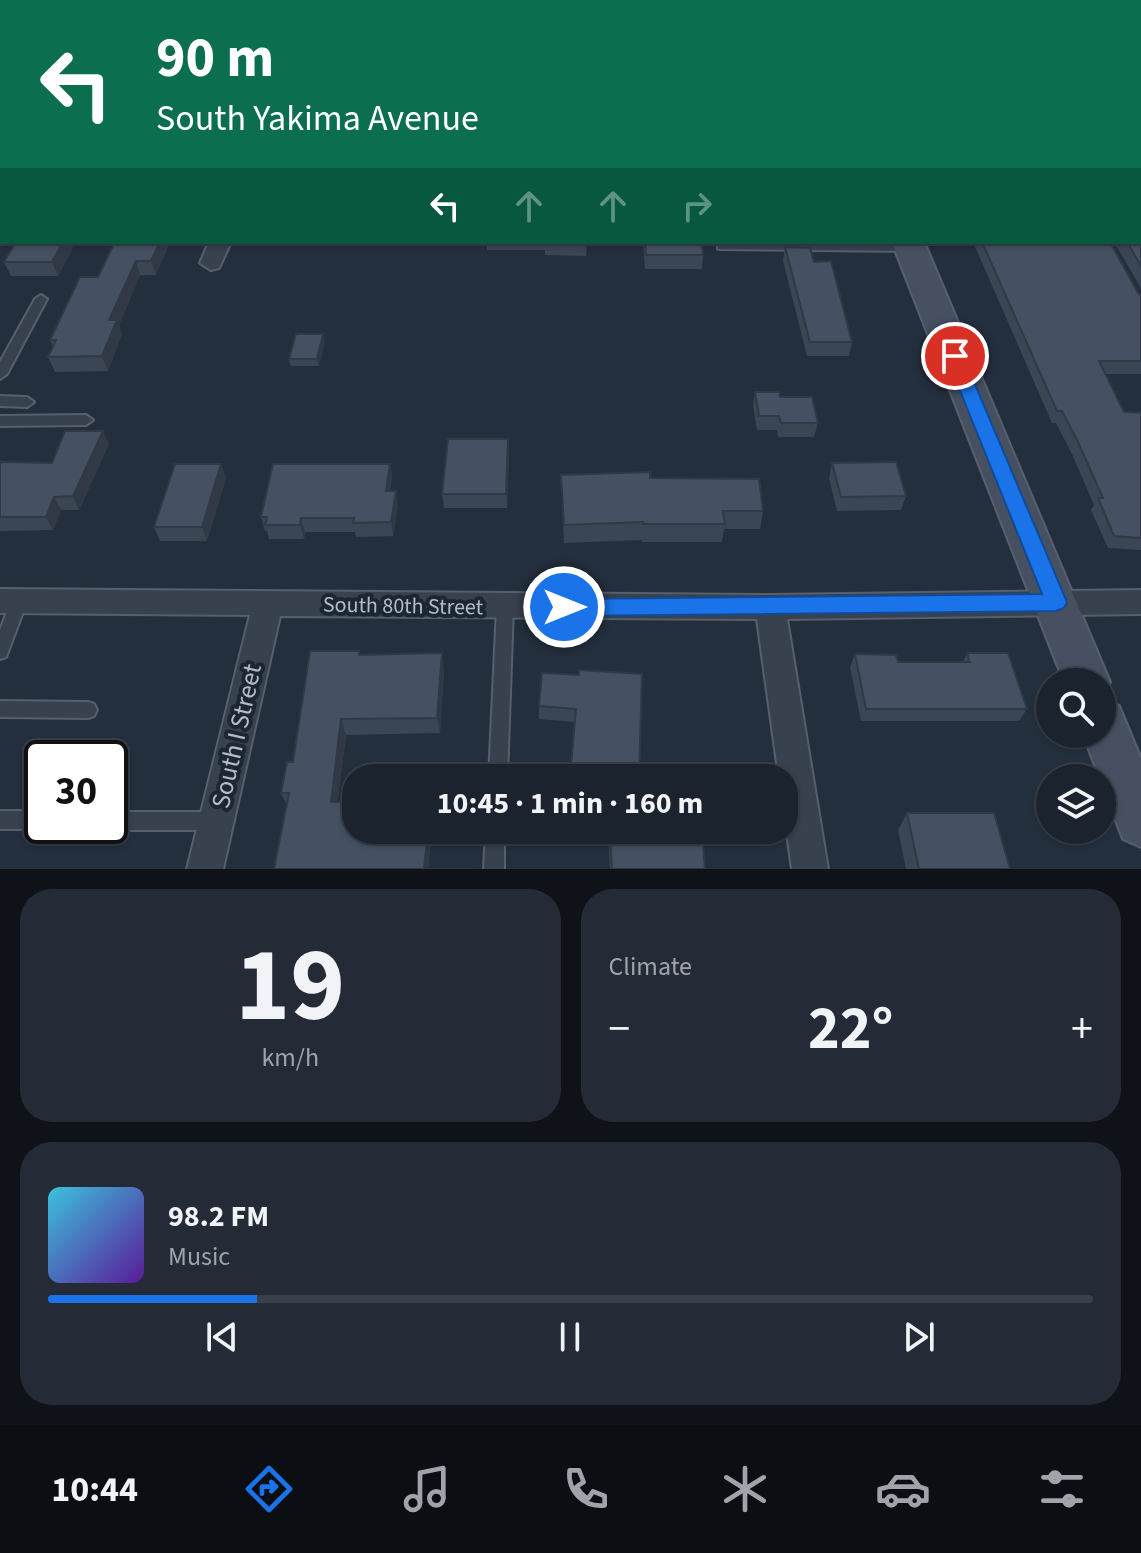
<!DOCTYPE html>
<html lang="en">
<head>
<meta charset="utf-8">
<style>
	:root { --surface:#1b232e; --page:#242b36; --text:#f1f3f6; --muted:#a0a4aa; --line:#39404a; --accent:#1a73e8 }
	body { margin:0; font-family:"Source Sans 3",sans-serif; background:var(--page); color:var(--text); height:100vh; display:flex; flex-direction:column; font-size:30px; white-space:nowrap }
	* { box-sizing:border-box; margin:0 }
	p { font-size:26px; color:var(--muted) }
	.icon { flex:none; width:44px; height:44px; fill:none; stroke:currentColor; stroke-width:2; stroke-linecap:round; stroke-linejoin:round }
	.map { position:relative; height:869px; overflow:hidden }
	.details { display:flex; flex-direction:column; gap:20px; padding:20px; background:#0f1319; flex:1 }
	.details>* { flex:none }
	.top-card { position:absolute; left:0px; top:0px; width:1142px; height:244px; box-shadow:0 2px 6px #0004,0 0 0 2px var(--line); background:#0b6e4f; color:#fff; overflow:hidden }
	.controls { position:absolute; left:1036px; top:668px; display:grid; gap:16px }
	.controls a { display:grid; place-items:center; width:80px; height:80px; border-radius:50%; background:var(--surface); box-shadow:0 2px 6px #0004,0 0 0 2px var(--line); font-size:40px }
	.speed { position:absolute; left:24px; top:740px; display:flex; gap:16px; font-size:40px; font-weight:700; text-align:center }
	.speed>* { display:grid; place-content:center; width:104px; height:104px; border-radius:50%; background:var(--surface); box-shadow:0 2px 6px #0004,0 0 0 2px var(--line); line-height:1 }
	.speed .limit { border:4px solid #111; border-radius:12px; background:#fff; color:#111 }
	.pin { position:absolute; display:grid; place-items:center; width:68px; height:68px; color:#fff; margin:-34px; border:4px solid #fff; border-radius:50%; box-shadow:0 2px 8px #0007 }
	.me { position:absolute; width:88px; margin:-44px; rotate:90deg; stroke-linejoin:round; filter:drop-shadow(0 0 6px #0008) }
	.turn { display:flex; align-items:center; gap:28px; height:168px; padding:0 24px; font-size:36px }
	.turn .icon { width:104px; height:104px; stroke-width:2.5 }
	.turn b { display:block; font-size:56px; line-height:68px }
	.lanes { display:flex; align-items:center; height:76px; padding:0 24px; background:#0003; justify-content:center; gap:40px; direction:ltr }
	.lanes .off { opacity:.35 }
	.big { font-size:60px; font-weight:700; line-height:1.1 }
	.details .widget { flex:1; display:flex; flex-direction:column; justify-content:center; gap:12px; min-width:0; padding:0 28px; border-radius:32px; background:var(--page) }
	.details .dial { align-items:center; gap:0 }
	.dial b { font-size:104px; line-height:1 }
	.song { display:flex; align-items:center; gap:24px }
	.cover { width:96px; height:96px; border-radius:12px; background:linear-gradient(135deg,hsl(190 70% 55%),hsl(270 70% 35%)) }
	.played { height:8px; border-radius:4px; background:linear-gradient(90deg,var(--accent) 20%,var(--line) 20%) }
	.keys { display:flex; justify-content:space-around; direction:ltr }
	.heat { display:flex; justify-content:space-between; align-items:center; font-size:44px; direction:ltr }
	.details .tiles { flex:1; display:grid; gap:20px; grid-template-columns:1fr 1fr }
	.widget:last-child { grid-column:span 2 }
	.trip { position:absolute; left:342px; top:764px; width:456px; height:80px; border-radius:32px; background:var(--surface); box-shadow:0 2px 6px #0004,0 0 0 2px var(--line); font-weight:700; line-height:80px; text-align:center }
	.tabs { display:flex; height:128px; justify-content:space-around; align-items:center; background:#0b0e12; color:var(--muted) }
	.tabs .icon { width:56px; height:56px }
	.tabs .selected { color:var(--accent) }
	.tabs b { font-size:36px; color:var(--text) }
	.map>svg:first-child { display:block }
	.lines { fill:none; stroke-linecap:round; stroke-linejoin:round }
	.lane-casing { stroke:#565f6c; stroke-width:4 }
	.street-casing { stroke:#565f6c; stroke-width:4 }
	.secondary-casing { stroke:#565f6c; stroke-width:4 }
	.lane { fill:#38414e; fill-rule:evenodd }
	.street { fill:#38414e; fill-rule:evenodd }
	.secondary { fill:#465061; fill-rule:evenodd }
	.wall { fill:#3b4654 }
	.shaded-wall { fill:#303945 }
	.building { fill:#455162; stroke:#303945; stroke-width:2 }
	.route { fill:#1a73e8; stroke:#114b97; stroke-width:2 }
	.labels { text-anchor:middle; stroke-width:8; stroke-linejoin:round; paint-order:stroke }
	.street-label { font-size:22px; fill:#b4bcc9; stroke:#1d2633 }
	.near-street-label { font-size:26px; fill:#b4bcc9; stroke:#1d2633 }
</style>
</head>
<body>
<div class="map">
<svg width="1141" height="869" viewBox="0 0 1141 869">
	<rect width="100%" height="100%" fill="#242f3e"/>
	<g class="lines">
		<defs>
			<g id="lane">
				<path d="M439,0H447L446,2H438Z"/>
				<path d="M722,243H910L916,247L910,251L718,249V245Z"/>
				<path d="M41,295L47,299L7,374L0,379V362L35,299Z"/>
				<path d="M0,396L27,397L34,402L27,407L0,406Z"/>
				<path d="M86,415L93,420L86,425L0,426V416Z"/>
				<path d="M19,594L25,596L27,601L8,652L6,657L0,659V630L13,596Z"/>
				<path d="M505,600L511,602L513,607L507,778H489L497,607L499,602Z"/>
				<path d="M0,701L88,702L94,704L97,710L94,716L88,718L0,717Z"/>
				<path d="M0,811H42V826H49L42,829H0Z"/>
				<path d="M110,812H216L223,815L225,821L223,827L216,830H110L103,826H110Z"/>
				<path d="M486,830H504V869H484Z"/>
			</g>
			<g id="street">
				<path d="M1104,0H1121L1122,2H1105Z"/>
				<rect x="1140" y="32" width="1" height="11"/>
				<rect x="0" y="75" width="2" height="10"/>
				<rect x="1140" y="78" width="1" height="10"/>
				<path d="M209,242H231L219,268L211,270L200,263Z"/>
				<path d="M0,589L770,595L1141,590V614L787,619L828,869H792L784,812V778H779L757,619L280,616L223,869H187L250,615L0,613Z"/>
			</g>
			<g id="secondary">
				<path d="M802,0H826L827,2H803Z"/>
				<path d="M892,242H924L1110,682L1103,696L1102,682H1064Z"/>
				<path d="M1102,700L1119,706L1141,759V847L1123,839L1083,734H1102Z"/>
			</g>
		</defs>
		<use href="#lane" class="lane-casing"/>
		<use href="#street" class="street-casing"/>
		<use href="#secondary" class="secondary-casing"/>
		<use href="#lane" class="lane"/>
		<use href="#street" class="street"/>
		<use href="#secondary" class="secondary"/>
	</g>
	<g class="wall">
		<path d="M1141,95V288L1114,242H1140Z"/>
		<path d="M16,242H76L58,276H11L4,262Z"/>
		<path d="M115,242H169V244L156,275H140L119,325L122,334L108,371L55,372L48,357L53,347L50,340L98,277Z"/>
		<path d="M487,242H587L586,256L545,255V250H487Z"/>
		<path d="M643,242H702L703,255L702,269H645Z"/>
		<path d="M973,242H1110L1138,293L1141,295V374H1105L1124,412L1141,413V550L1108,548L1091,510L1094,505L1072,454L1056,423H1052Z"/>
		<path d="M785,247L814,262L852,342L849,356H807L783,261Z"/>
		<path d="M325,341L319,366H291L289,359Z"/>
		<path d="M755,392L780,397L818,423L814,437H778L777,430H757L753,406Z"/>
		<path d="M109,444L79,510H61L53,530L0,531V462L52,463Z"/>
		<path d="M509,453L507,508H444L442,494Z"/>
		<path d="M832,463L906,496L901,510L837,511L829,478Z"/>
		<path d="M221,464L226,478L207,541H160L154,527Z"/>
		<path d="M390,464L392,478L390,491L398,505L393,536L356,537L355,532H305L304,539H269L267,531H265L261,517Z"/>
		<path d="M561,475L650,478L763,511L760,529H724L722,542H642V540L564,543Z"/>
		<path d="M359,651L360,655L444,669L440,733L346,735L337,802L356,830H430L431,834L274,869L287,806L281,793L293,762Z"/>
		<path d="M967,653L1027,709L1019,721H861L850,667L855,654L898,662H963Z"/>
		<path d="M542,673L639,778H571L575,722L539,719V706Z"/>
		<path d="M907,813L1010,869H906L898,830Z"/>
		<path d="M608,830H678L705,869H610Z"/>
	</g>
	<g class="shaded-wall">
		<path d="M63,242H76L58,276L52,262Z"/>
		<path d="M160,242H169V244L156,275L151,261Z"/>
		<path d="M136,261L140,275L119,325L122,334L108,371L102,356L109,320Z"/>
		<path d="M323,334L325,341L319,366L317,359Z"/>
		<path d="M103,431L109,444L79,510L73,496Z"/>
		<path d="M508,439L509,453L507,508L506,494Z"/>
		<path d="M221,464L226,478L207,541L202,527Z"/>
		<path d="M390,464L392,478L388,505L386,491Z"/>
		<path d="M396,491L398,505L393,536L391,522Z"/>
		<path d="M54,497L61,510L53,530L46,517Z"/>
		<path d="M301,518L305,532L304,539L300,525Z"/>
		<path d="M442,653L444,669L440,733L437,718Z"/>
		<path d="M341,719L346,735L336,816L331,802Z"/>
		<path d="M428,830H430L431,834L429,869H424Z"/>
	</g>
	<g class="building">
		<path d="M16,0H268L267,2H14Z"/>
		<path d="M350,0H407V2H349Z"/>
		<path d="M456,0H526V2H455Z"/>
		<path d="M607,0H770L771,2H607Z"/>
		<path d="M863,0H1063L1064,2H864Z"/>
		<path d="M2,16V58L0,61V18Z"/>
		<path d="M1140,95H1141V266L1127,242H1140Z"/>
		<path d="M16,242H63L52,262H4Z"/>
		<path d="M115,242H160L151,261H136L109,320H117L102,356L48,357L56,340H50L80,277H98Z"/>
		<path d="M645,242H702L703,255H646Z"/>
		<path d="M982,242H1110L1138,293L1141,295V361H1099L1124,412L1141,413V538L1114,536L1098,498H1103L1078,442L1062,411H1057Z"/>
		<path d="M785,247L810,248L814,262L831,261L852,342H810Z"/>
		<path d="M296,334H323L317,359H289Z"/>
		<path d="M755,392H779L780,397H812L818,423H781L779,416H759Z"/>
		<path d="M65,431H103L73,496L54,497L46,517H0V462L52,463Z"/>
		<path d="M448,439H508L506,494H442Z"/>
		<path d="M896,462L906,496L841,497L832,463Z"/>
		<path d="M175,464H221L202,527H154Z"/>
		<path d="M273,464H390L386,491H396L391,522L353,523L354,518H301L300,525H265L267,517H261Z"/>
		<path d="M650,472V478L759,479L763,511H723L725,524H644L643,522L564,525L561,475Z"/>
		<path d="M310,651H359V655L442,653L437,718L341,719L331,802H356L354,820H356V830H428L424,869H471H274L289,793H281L287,762H293Z"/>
		<path d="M967,653H1008L1027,709H866L855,654L896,655L898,662H970Z"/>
		<path d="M579,670L642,674L639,778H606V766L571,767L576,709L539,706L542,673L579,675Z"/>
		<path d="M907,813H994L1010,869H919Z"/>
		<path d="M610,830L702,831L705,869H612Z"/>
	</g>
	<path class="route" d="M955,350L963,356L1067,602L1064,608L1056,611L564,616L557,613L554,607L557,601L564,599L1042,594L946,356Z"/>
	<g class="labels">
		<g class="street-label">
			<text transform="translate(403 605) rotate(1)" y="8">South 80th Street</text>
		</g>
		<g class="near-street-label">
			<text transform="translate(236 736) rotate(-77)" y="9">South I Street</text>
		</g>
	</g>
</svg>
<div class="controls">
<a><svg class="icon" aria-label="search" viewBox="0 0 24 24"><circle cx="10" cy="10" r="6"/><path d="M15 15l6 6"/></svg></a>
<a><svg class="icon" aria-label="layers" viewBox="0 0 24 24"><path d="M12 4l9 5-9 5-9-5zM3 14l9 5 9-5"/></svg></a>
</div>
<div class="speed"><div class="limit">30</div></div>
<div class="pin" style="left:955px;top:356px;background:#d93025"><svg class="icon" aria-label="arrive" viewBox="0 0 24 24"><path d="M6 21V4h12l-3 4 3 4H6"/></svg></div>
<svg class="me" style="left:564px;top:607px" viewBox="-20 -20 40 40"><circle r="17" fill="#1a73e8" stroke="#fff" stroke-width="3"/><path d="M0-11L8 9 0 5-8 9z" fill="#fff"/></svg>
<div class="trip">10:45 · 1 min · 160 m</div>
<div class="top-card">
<div class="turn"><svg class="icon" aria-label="left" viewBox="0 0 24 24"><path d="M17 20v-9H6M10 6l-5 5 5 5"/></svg><div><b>90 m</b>South Yakima Avenue</div></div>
<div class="lanes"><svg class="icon" aria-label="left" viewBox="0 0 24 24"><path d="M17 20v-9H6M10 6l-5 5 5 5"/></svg><svg class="icon off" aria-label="ahead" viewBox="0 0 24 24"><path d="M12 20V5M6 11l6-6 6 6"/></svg><svg class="icon off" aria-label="ahead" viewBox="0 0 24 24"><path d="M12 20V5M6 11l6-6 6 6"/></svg><svg class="icon off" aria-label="right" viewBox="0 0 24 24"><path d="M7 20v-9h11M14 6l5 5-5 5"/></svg></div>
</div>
</div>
<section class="details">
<div class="tiles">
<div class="widget dial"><b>19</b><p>km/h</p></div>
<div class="widget"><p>Climate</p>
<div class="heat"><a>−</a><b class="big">22°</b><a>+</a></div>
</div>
<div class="widget">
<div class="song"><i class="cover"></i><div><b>98.2 FM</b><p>Music</p></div></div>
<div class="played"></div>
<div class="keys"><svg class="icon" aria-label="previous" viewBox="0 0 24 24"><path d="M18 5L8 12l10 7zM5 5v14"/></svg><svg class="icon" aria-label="pause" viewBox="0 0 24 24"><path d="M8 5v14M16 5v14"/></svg><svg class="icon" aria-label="next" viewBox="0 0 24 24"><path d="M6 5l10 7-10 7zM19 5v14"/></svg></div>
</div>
</div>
</section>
<nav class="tabs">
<b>10:44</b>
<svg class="icon selected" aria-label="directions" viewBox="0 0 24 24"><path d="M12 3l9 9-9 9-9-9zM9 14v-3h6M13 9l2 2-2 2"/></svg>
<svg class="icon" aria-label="music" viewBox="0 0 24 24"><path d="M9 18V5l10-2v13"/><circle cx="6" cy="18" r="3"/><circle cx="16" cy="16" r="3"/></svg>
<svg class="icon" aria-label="phone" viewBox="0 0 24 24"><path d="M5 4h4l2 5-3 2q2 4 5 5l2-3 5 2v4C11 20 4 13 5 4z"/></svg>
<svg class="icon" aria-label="climate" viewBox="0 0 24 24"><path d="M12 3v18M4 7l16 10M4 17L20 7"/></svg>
<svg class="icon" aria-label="car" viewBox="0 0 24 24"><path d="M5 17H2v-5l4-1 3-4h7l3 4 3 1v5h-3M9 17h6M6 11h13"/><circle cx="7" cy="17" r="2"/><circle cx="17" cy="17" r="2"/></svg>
<svg class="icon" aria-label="filters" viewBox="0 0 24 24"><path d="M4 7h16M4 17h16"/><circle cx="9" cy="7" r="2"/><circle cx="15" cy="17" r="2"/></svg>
</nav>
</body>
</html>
